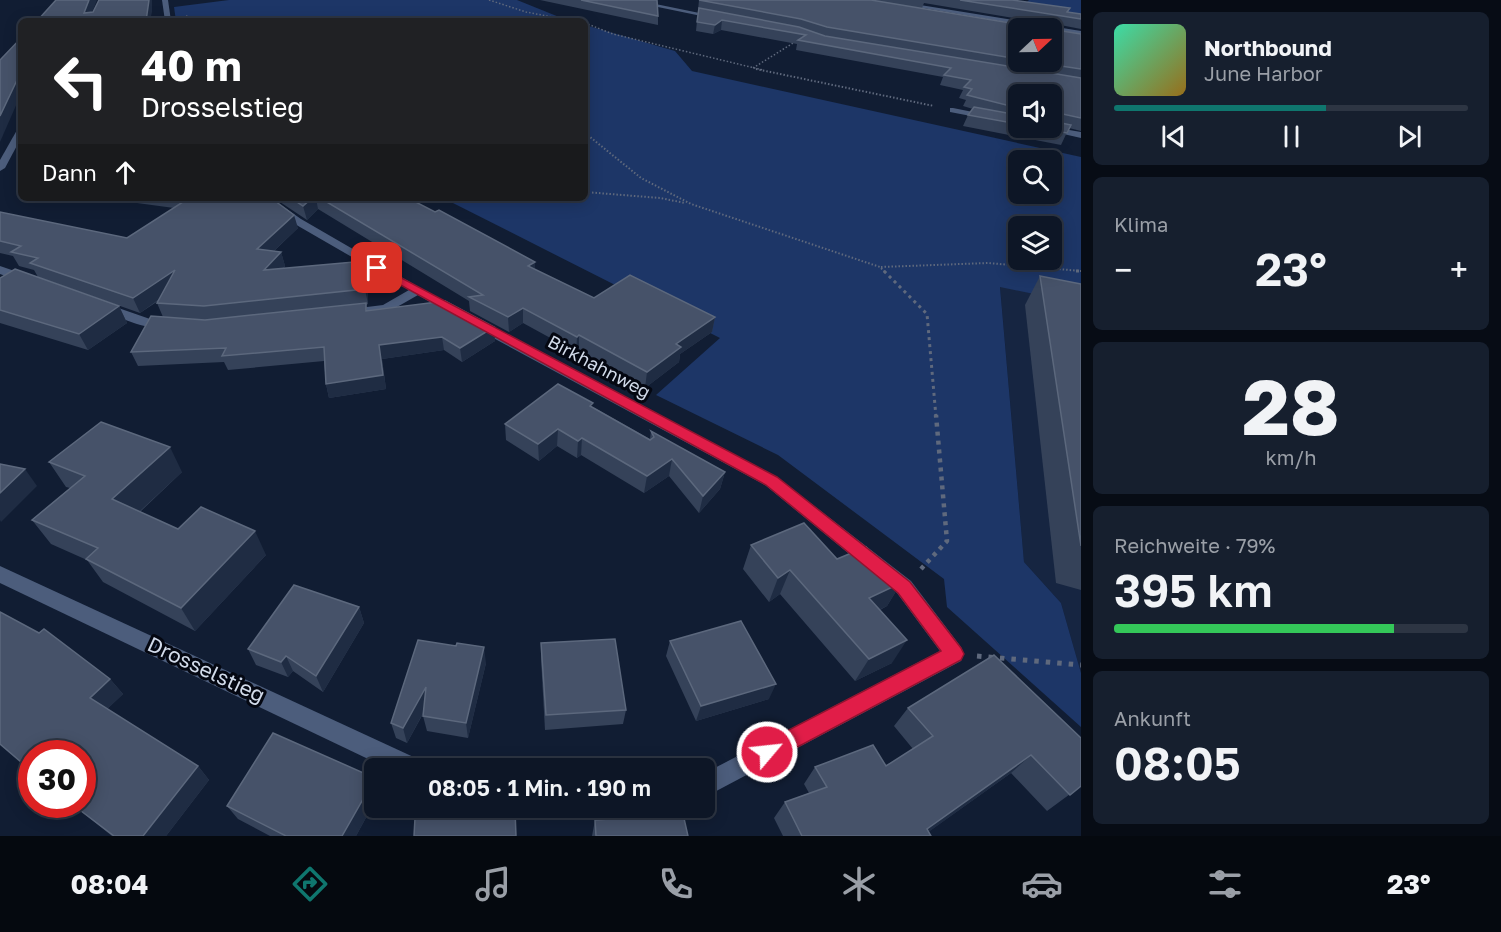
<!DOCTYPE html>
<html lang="de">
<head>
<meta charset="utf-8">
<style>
	:root { --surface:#0d1626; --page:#161f2e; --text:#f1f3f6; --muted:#9a9fa7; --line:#2d3543; --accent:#0f766e }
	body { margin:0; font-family:"Golos Text",sans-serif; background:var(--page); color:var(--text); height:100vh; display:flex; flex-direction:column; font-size:22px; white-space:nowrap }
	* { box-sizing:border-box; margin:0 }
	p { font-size:20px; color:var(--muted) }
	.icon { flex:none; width:33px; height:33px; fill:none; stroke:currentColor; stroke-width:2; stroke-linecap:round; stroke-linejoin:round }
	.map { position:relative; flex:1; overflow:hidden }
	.side { display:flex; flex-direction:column; gap:12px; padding:12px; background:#070c15; width:420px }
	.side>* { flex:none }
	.banner { position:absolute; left:18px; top:18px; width:570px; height:183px; border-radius:9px; box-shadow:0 3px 15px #0003,0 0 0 2px var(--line); background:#202124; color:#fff; overflow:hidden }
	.needle { width:39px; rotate:68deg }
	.tools { position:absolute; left:1008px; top:18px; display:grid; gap:12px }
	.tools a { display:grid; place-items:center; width:54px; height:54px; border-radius:9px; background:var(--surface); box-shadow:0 3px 15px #0003,0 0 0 2px var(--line); font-size:30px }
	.speed { position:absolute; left:18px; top:740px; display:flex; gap:12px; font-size:30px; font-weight:700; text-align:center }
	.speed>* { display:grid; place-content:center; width:78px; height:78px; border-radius:50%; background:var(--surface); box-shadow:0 3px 15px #0003,0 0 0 2px var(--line); line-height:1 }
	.speed .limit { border:9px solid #d22; background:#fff; color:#111 }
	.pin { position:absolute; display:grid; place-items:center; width:51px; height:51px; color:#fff; margin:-26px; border-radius:12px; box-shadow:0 3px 9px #0006 }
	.me { position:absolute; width:66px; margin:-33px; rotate:62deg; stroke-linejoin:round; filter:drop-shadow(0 0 4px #0008) }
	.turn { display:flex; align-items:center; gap:21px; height:126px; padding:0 24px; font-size:27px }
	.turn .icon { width:78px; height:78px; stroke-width:2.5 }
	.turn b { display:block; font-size:42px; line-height:51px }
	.then { display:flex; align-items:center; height:57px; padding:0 24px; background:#0003; gap:12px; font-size:22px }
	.big { font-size:45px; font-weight:600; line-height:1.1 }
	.side .widget { flex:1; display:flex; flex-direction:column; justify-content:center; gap:9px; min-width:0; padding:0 21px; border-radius:9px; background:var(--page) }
	.side .dial { align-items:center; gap:0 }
	.dial b { font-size:78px; line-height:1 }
	.song { display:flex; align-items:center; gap:18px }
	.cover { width:72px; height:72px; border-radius:9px; background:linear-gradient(135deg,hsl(160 70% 55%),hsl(40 70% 35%)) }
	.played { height:6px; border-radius:3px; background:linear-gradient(90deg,var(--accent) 60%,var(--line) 60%) }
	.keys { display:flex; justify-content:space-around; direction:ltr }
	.heat { display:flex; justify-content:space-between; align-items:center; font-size:33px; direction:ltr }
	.charge { height:9px; border-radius:4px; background:linear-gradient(90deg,#34c759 79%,var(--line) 0) }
	.trip { position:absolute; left:364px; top:758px; width:351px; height:60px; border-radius:9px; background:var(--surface); box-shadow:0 3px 15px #0003,0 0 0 2px var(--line); font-weight:600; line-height:60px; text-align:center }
	.menu { display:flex; height:96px; justify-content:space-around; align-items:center; background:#05090f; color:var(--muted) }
	.menu .icon { width:42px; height:42px }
	.menu .current { color:var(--accent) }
	.menu b { font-size:27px; color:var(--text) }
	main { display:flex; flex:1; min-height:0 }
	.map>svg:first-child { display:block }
	.built { fill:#162541 }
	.green { fill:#1d3667; fill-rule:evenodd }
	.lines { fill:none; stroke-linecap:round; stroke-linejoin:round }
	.path-far4 { stroke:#5f697d; stroke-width:1.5; stroke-dasharray:1.5 2; stroke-linecap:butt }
	.path-far3 { stroke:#5f697d; stroke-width:2; stroke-dasharray:1.5 2; stroke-linecap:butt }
	.path-far2 { stroke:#5f697d; stroke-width:3; stroke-dasharray:3 4; stroke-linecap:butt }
	.path-far1 { stroke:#5f697d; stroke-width:4.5; stroke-dasharray:4 5; stroke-linecap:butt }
	.path { stroke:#5f697d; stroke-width:5; stroke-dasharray:4.5 7; stroke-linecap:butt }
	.minor { fill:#4c5d7c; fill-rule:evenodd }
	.wall { fill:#354259; fill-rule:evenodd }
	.shaded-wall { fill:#1f2c43 }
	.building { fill:#465269; stroke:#5c687d; stroke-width:1.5 }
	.route { fill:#e11d48; stroke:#92132f; stroke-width:1.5 }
	.labels { text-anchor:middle; stroke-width:6; stroke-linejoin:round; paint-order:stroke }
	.street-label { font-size:18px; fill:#d2dbea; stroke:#040711 }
	.near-street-label { font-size:21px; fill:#d2dbea; stroke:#040711 }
</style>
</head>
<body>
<main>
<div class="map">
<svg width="1081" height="836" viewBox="0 0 1081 836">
	<rect width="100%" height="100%" fill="#111d33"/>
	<path class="built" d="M1000,286L1068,301L1081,297V673L1061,603L1024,562Z"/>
	<g class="green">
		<path d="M229,0H517L569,21H176L174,7Z"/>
		<path d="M1029,0H1081V16L1021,8Z"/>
		<path d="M585,25L675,51L692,71L1081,157V297L1068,301L1000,287L1024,562L1061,603L1081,673V727L947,607L944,579L778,455L656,395L720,338L443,198H585ZM1018,160H1052V194H1018ZM1018,226H1052V260H1018Z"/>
	</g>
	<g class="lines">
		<g class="path-far4">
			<path d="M489,0L526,12L573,21"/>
			<path d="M186,16L199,21"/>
			<path d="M585,23L613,34L763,70"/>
			<path d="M753,68L798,40"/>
		</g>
		<g class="path-far3">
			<path d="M756,69L934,106"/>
			<path d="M585,133L641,178L691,204L880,267L885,272"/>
			<path d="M585,192L660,198L685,203"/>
			<path d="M881,267L988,263L1081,271"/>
		</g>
		<g class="path-far2">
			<path d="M884,271L927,314L936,417"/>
			<path d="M1076,271H1081"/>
		</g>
		<path class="path-far1" d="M921,569L947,541L936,415"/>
		<path class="path" d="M977,656L1081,665"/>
		<g class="minor">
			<path d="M162,0H168L171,21H165Z"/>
			<path d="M624,0H636L719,17L716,19Z"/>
			<path d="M876,0H889L1081,31V35Z"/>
			<path d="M953,108L1018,121V125L950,112V108Z"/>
			<path d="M21,127V138L5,168L0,171V160L17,130Z"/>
			<path d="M1052,127L1081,132V138L1037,128Z"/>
			<path d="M259,198H271L301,219L460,311L458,314H450L418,295L390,311L343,316L341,313L343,310L383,305L409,290L293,223Z"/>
			<path d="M0,266L32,277L34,280L28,284L0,274Z"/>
			<path d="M104,303L150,319L168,320L174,324C160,337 116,316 100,310L98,307Z"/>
			<path d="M478,320L777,477L911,581L961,647L964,654L961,661L705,797V773L940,651L897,593L765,485L473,327L472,324Z"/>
			<path d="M0,566L420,760L423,768H387L0,583Z"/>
		</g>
	</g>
	<g class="wall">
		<path d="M540,0H657L658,16V25Z"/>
		<path d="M699,0H1012L1070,8L1068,12L1081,14V29L1055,24L1056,30L1081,34V131L1069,128L1061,145L963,126L968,115L973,109L963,106L966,100L959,98L963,90L940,85L943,77L796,50L797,44L721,30L713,34L696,31ZM924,3L1025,20L1022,25L922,8ZM1018,28L1052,62H1018ZM1018,94L1038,128H1018Z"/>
		<path d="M100,198H271L298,228L274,251L281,252L285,266L284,268L367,275L368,304L366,305L367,311L494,327L495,341L462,362L444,350L382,359L386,389L329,398L326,384L324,361L228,370L224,362L138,366L131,352L163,317L157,303L158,301L140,313L38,277L34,270L19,266L13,256L0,253V212L127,238L174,208Z"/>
		<path d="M274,198H408L535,270L594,298L715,317L712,332L680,354L679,362L645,388L579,350L576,352L523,323L509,332L470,311L469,301L318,209L307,220Z"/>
		<path d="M1040,276L1081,284V590L1056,583L1025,305Z"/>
		<path d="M0,278L119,306L127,323L88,350L0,323Z"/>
		<path d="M593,407L650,439L651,431L725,472L720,489L699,513L669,476L644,493L581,455L577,458L557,446L539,461L506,440L505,424Z"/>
		<path d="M49,462L182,472L140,512L178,529L266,555L195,631L103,582L87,560L51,544L32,520L70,488L66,487Z"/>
		<path d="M751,545L837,559L901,583L887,606L880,610L892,663L855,681L780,594L769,602L743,569Z"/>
		<path d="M359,607L364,623L323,692L293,671L288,677L256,665L248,649Z"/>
		<path d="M670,641L769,699L696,721L666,656Z"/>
		<path d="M541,643L626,710L623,724L545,730L541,659Z"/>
		<path d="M994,655L1081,786L1047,811L1011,773L928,832L931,836H783L774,818L785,802L809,793L804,784L815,767L886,766L913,749L894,726L908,708Z"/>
		<path d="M486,663L468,738L427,731L423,716L424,712L407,743L396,738L391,723Z"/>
		<path d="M110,679L123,694L107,709L198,766L209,780L166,836H112L72,804L88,774L82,771V753H32L0,744Z"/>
		<path d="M375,778V801L356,836H270L238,819L227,806Z"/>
		<path d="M595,820L688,836H592Z"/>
	</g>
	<g class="shaded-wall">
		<path d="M89,0H97L89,20L120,17L122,21H76L84,13Z"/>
		<path d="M149,0H152V12L150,21H146Z"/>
		<path d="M722,20L721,30L713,34L715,25Z"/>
		<path d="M19,76H21V94L0,142V116Z"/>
		<path d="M1058,113L1052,125V114Z"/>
		<path d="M312,198H316L318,209L307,220L303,206Z"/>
		<path d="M294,215L298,228L261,263L257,249Z"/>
		<path d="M281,252L285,266L268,285L264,270Z"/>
		<path d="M365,261L367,275L368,304L365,289Z"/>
		<path d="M535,262V277L528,266Z"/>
		<path d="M175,270L180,284L140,313L133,298Z"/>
		<path d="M119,306L127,323L88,350L79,334Z"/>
		<path d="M523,308V323L509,332L508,317Z"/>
		<path d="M715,317L712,332L680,354L679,362L645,388L647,372L676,344Z"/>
		<path d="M494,327L495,341L462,362L460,348Z"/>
		<path d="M579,335V350L576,352L577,337Z"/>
		<path d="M442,337L444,350L382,359L386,389L329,398L326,384L379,345Z"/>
		<path d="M558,429L557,446L539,461L538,444Z"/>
		<path d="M582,438L581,455L577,458L578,441Z"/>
		<path d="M170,447L182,472L127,523L112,499Z"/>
		<path d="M672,459L669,476L644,493L647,476Z"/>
		<path d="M25,469L37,486L1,522L0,520V493Z"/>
		<path d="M725,472L720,489L699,513L703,496Z"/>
		<path d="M255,531L266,555L195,631L181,608Z"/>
		<path d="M790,570L780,594L769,602L778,578Z"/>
		<path d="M901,583L887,606L856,621L869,598Z"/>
		<path d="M359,607L364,623L323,692L316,676Z"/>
		<path d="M907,640L892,663L855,681L869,659Z"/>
		<path d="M484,647L486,663L468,738L466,723Z"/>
		<path d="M286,656L293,671L288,677L281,662Z"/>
		<path d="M110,679L123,694L103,713L90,698Z"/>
		<path d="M776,684L769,699L696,721L701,706Z"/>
		<path d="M426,687L429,702L407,743L403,728Z"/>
		<path d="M43,742L55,753H32V770L21,762Z"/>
		<path d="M1031,755L1011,773L923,836L927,829Z"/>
		<path d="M198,766L209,780L166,836H143Z"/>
		<path d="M375,778V801L356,836H342Z"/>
	</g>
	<g class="building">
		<path d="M56,0H89L84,13L93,12L99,0H149L146,21H119L120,17L76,21H37Z"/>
		<path d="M581,0H657L658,16Z"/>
		<path d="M699,0H871L1022,25L1026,18L1054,23L1056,30L1081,34V69L1034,62H1052V28H1018V59L827,27L801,19Z"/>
		<path d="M960,0H1012L1070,8L1067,12L1081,14V19Z"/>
		<path d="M699,8L799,27L825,36L1081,78V118L1058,113L1052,114V94H1018V108L967,95L972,89L964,87L971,80L944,75L951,68L798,40L806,35L722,20L715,25L697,22Z"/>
		<path d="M21,38V76H19L0,116V60Z"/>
		<path d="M974,107L1018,115V124L968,115Z"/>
		<path d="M1052,121L1071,125L1067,133L1038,128H1052Z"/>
		<path d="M189,198H271L294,215L257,249L281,252L264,270L365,261V289L204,306L157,303L175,270L133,298L30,263L38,258L11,252L21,246L0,241V212L127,238Z"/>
		<path d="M291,198H312L303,206Z"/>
		<path d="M320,198H408L435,212L439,210L535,262L528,266L594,298L630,275L715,317L676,344L681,347L647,372L579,335L577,337L523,308L508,317L469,297L483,295Z"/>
		<path d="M15,269L119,306L79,334L0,310V278Z"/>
		<path d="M1040,276L1081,284V546Z"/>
		<path d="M445,301L494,327L460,348L442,337L379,345L383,375L326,384L324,347L222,356L226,348L131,352L151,316L205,320L366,303V311Z"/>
		<path d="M558,384L593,403L590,406L650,440L654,437L651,431L725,472L703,496L672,459L647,476L582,438L578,441L558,429L538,444L505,424Z"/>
		<path d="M101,422L170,447L112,499L178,529L201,507L255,531L181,608L86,559L98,548L32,520L85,476L49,462Z"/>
		<path d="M0,464L25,469L0,493Z"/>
		<path d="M804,523L837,559L866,547L901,583L869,598L907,640L869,659L790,570L778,578L751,545Z"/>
		<path d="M294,585L359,607L316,676L286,656L281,662L248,649Z"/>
		<path d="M0,612L39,633L44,629L110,679L90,698L198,766L143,836H114L72,804H82V782L89,772L82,767V753H60L43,742L21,762L0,744Z"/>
		<path d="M741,621L776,684L701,706L670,641Z"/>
		<path d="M615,639L626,710L546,715L541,643Z"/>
		<path d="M418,640L456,646L457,643L484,647L466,723L423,716L426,687L403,728L391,723Z"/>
		<path d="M994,655L1081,738V786L1070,795L1031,755L927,829L931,836H802L785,802L827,787L815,767L873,745L886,766L933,736L908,708Z"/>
		<path d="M273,733L375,778L342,836H286L227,806Z"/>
		<path d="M515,810L516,836H414L415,818Z"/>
		<path d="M683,814L688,836H596L595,820Z"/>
	</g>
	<path class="route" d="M377,265L777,477L910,582L961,648L964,654L961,660L775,759L767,762L760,759L757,752L760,745L941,651L898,593L766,485L373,270V266Z"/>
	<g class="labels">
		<g class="street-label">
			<text transform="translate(599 367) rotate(28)" y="6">Birkhahnweg</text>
		</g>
		<g class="near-street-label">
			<text transform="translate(206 670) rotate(25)" y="7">Drosselstieg</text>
		</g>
	</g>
</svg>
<div class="tools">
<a><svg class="needle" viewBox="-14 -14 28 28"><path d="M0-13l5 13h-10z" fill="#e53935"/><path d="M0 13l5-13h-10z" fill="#9a9fa7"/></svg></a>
<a><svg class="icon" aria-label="sound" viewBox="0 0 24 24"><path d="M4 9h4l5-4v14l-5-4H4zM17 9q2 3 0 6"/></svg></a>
<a><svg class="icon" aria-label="search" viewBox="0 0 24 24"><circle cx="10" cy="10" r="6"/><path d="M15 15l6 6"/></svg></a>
<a><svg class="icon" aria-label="layers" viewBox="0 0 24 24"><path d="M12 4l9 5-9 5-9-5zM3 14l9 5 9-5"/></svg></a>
</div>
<div class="speed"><div class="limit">30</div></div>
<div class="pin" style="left:377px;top:268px;background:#d93025"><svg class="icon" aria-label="arrive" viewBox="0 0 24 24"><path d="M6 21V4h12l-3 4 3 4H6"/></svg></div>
<svg class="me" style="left:767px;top:752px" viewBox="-20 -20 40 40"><circle r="17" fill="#e11d48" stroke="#fff" stroke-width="3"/><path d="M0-11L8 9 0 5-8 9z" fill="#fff"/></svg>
<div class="trip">08:05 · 1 Min. · 190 m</div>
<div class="banner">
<div class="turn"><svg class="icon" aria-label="left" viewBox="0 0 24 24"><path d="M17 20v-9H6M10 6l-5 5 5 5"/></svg><div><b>40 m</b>Drosselstieg</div></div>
<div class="then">Dann<svg class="icon" aria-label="ahead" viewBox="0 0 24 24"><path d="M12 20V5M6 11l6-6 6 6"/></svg></div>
</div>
</div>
<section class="side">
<div class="widget">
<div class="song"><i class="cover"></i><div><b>Northbound</b><p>June Harbor</p></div></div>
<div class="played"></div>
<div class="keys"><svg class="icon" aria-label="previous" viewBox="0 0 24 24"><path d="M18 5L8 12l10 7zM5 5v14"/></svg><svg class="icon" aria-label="pause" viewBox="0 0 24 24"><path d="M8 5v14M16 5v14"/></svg><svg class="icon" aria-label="next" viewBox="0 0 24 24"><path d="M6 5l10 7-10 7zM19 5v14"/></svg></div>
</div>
<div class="widget"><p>Klima</p>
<div class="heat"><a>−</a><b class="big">23°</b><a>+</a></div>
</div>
<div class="widget dial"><b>28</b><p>km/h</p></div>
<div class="widget"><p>Reichweite · 79%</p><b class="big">395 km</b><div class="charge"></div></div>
<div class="widget"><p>Ankunft</p><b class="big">08:05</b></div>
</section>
</main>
<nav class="menu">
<b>08:04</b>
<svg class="icon current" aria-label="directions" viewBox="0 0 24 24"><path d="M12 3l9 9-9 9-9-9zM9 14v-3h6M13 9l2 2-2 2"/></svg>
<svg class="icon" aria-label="music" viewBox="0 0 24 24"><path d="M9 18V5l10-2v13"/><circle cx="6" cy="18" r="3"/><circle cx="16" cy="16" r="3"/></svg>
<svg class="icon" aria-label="phone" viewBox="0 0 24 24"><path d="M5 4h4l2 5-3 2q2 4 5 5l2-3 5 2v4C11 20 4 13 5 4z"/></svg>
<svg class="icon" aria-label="climate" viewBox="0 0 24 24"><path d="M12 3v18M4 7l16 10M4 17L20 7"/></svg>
<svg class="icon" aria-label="car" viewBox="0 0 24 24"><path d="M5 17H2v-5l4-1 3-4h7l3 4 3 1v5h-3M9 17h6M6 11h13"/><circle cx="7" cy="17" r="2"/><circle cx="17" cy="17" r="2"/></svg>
<svg class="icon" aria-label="filters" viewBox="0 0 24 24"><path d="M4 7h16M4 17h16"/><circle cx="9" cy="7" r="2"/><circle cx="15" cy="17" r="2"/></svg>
<b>23°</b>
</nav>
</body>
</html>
